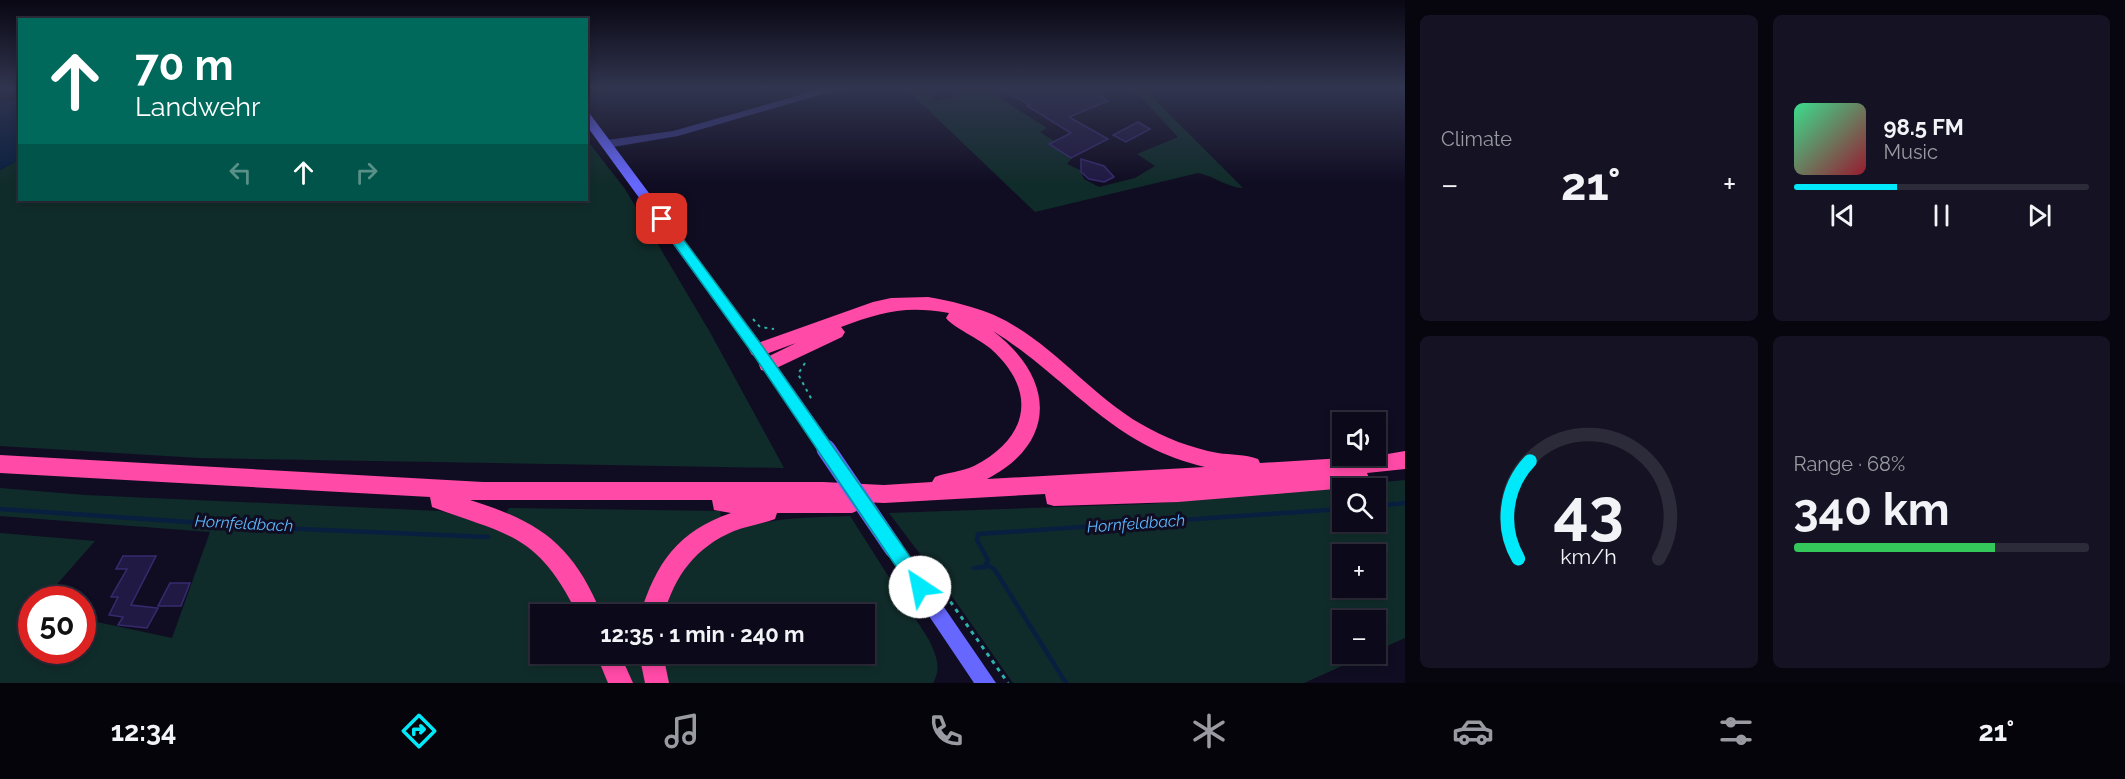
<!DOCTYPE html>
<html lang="en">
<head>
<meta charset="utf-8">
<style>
	:root { --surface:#0c0a1a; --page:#151323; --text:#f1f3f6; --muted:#9a9aa2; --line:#2c2b39; --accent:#00e9fa }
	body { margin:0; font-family:Raleway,sans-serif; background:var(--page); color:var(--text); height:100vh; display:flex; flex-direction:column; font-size:22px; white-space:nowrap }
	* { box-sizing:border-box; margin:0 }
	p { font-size:20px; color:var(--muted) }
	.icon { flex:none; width:33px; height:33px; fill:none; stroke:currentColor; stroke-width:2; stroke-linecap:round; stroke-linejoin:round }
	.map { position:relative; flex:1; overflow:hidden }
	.details { display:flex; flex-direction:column; gap:15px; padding:15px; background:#07060e; width:720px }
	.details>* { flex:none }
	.guide { position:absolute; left:18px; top:18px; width:570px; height:183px; border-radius:0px; box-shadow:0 3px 9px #0003,0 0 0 2px var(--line); background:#00695c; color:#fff; overflow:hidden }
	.fabs { position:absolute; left:1332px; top:412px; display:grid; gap:12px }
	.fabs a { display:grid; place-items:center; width:54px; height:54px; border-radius:0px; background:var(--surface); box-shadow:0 3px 9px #0003,0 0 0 2px var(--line); font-size:30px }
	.speed { position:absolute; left:18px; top:586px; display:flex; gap:12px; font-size:30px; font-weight:700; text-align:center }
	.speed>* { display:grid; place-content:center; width:78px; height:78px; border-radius:50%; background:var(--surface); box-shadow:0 3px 9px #0003,0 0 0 2px var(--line); line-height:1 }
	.speed .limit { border:9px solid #d22; background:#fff; color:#111 }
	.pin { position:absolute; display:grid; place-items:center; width:51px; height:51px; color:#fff; margin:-26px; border-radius:12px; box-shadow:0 3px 9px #0006 }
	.me { position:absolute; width:66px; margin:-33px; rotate:326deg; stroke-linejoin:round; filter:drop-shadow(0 0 4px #0008) }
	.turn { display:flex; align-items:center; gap:21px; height:126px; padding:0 18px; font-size:27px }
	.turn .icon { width:78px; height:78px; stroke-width:2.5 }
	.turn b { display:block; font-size:42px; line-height:51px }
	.lanes { display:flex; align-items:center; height:57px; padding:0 18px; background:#0003; justify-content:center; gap:30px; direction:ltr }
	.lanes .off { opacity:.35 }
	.big { font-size:45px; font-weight:700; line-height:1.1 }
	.details .tile { flex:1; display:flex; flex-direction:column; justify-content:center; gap:9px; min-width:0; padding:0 21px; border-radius:9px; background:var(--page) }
	.details .dial { align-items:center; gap:0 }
	.dial svg { height:156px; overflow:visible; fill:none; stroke:var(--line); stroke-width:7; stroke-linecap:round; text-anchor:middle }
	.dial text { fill:var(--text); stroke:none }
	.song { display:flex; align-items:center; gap:18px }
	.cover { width:72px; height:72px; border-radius:9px; background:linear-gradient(135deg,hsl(150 70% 55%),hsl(350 70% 35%)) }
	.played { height:6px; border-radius:3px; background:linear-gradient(90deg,var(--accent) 35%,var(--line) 35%) }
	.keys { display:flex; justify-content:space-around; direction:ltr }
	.heat { display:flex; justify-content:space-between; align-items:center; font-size:33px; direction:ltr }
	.charge { height:9px; border-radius:4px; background:linear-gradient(90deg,#34c759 68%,var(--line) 0) }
	.details .tiles { flex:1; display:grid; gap:15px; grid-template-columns:repeat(2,1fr) }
	.trip { position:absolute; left:530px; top:604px; width:345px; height:60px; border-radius:0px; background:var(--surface); box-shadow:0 3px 9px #0003,0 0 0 2px var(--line); font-weight:700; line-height:60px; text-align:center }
	.menu { display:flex; height:96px; justify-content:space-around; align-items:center; background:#05040a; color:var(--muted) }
	.menu .icon { width:42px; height:42px }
	.menu .active { color:var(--accent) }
	.menu b { font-size:27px; color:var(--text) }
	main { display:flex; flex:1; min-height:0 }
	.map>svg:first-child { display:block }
	.green { fill:#102c2a; fill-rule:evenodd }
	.water { fill:#091f40 }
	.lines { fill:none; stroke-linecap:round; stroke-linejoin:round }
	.stream { stroke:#091f40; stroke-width:4.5 }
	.building { fill:#201943; stroke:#362b6f; stroke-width:1.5 }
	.path-far1 { stroke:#2db4a8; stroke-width:2; stroke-dasharray:3 4.5; stroke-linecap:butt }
	.path { stroke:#2db4a8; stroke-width:3; stroke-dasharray:4 5; stroke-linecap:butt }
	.street { fill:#383882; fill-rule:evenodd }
	.secondary { fill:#6667ff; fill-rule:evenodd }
	.highway { fill:#ff4aa7; fill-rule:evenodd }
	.secondary-bridge { stroke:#6667ff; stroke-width:19 }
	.route { fill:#00e9fa; stroke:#0097a2; stroke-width:1.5 }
	.labels { text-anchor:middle; stroke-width:6; stroke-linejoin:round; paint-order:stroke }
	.water-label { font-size:16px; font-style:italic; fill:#5db9ff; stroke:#100d22 }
</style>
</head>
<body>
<main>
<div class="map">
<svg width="1405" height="683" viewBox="0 0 1405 683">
	<rect width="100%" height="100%" fill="#100d22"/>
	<g class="green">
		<path d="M904,87H923L937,101L982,87L1047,128L1040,132L1054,141L1049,145L1072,158L1067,164L1080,170L1084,179L1099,187L1135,178L1155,166L1137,154L1178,137L1131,87H1142L1243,188C1228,188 1214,176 1198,173L1035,212Z"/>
		<path d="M587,140L625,189L711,334L784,468L200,458L0,446V170L19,160L20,200H586Z"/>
		<path d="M1405,480V638L1376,651V621H1342V654H1369L1304,683H1013L951,595L889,513L1148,504ZM1342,489H1376V522H1342ZM1342,555H1376V588H1342Z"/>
		<path d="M0,488L85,495L440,511L494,525L550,561L582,615H540V654H598L612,683H0V533L95,541L43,600H32V651H82L83,619L172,638L210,532L0,516Z"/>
		<path d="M509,508L720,511L721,518L645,615H601L542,533L527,523L506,513Z"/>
		<path d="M850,516L929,640C936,655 942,668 933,683H667L659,654H864V615H661C665,597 672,586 683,571C688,564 693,554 700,549C741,517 800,518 850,516Z"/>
		<path d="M618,654H644L649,683H631Z"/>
	</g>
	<path class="water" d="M19,100V160L0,170V102Z"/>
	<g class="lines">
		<g class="stream">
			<path d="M1376,506L1405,503"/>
			<path d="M0,509L276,528L488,537"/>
			<path d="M986,564L995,570L1066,683"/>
			<path d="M974,568L985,567L988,560L977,540L978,534L1342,509"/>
		</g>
	</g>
	<g class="building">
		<path d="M1021,87L1036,95L1055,87H1086L1108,101L1069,117L1108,139L1071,158L1049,144L1071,133L1027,106L1030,105L1009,93Z"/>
		<path d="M1138,122L1150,129L1126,142L1113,135Z"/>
		<path d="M1081,159L1104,166L1114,177L1104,182L1089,179L1081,172Z"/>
		<path d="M123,556H156L131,605L158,608L147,628L118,625L123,617L109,615L118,597H111L127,569H116Z"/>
		<path d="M170,583H190L181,606H158Z"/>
	</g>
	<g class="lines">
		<g class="path-far1">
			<path d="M753,319L760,327L774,329"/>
			<path d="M805,363L798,374L813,402"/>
		</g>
		<path class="path" d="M940,587L1008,683"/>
		<path class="street" d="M828,87H847L678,136L607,148L601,144L607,140L673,131Z"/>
		<g class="secondary">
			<path d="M586,113L590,114L763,346L832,444L834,449L832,454L826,456L820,454L753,354L586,125Z"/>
			<path d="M894,540L900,543L996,683H974L888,555L885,549L888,543Z"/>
		</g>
		<g class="highway">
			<path d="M928,297C951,301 972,306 994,315C1050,340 1088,393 1141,424C1165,438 1191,448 1218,453C1231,455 1245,454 1258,459L1260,463L1376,456L1405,451V469L1367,473L1369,478L1366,484L1359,487L1178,502L1054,506L1047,504L1045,494L884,503L862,502L859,510L852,513H777L775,519C761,524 747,526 734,531C696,547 674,576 664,615H640C656,563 678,531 731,513L714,510L712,500H470C541,522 573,545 602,615H578C537,533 510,536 432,507L430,497L0,473V455L483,482H823L884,485L932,482L935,477C948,472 961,472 974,466C1029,438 1038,391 991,349C981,340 951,326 946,318L949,313C905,305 881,312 841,327L845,332L842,337L768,372L761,370L759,365L761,360L796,343L758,357L752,355L749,350L752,345L873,302L891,298ZM993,331C1070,379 1110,445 1205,467L987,479C1059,442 1054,377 993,331Z"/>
			<path d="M596,654H620L633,683H608Z"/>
			<path d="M639,654H663L669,683H645Z"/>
		</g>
		<path class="secondary-bridge" d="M826,449L894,549"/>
	</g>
	<linearGradient id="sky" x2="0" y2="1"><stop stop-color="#090713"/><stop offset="0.48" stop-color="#31354f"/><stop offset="1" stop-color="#31354f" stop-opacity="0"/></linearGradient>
	<rect width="1405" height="183" fill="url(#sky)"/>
	<path class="route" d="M662,215L666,216L763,347L927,581L929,587L927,593L920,596L914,593L753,354L658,222L656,219Z"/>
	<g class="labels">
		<g class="water-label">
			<text transform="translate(244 523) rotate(3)" y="6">Hornfeldbach</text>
			<text transform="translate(1136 523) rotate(-4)" y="6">Hornfeldbach</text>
		</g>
	</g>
</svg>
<div class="fabs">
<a><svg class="icon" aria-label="sound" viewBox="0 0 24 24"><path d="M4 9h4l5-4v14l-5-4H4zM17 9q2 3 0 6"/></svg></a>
<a><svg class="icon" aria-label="search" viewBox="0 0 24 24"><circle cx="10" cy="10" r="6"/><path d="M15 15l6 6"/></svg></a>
<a>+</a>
<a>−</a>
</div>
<div class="speed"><div class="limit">50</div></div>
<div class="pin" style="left:662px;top:219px;background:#d93025"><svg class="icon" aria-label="arrive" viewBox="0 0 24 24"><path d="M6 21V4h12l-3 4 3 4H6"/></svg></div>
<svg class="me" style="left:920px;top:587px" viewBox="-20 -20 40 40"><circle r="19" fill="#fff"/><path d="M0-13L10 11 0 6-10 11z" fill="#00e9fa"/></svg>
<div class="trip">12:35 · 1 min · 240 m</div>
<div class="guide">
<div class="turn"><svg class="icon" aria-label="ahead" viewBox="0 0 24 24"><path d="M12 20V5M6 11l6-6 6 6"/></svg><div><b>70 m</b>Landwehr</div></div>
<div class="lanes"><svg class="icon off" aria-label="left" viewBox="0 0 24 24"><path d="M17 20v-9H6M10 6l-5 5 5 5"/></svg><svg class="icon" aria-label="ahead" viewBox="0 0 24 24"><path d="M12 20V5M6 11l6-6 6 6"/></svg><svg class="icon off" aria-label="right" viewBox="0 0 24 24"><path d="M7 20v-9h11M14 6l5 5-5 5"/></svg></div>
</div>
</div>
<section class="details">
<div class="tiles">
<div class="tile"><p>Climate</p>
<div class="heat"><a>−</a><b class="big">21°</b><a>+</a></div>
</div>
<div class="tile">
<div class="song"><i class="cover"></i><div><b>98.5 FM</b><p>Music</p></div></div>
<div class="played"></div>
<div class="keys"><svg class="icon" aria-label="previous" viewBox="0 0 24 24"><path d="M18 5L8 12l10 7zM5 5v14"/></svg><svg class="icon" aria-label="pause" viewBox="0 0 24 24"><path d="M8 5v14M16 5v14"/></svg><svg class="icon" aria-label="next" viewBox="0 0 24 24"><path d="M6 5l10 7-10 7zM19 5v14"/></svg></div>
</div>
<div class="tile dial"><svg viewBox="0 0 100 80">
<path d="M14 69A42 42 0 1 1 86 69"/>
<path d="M14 69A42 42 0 0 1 20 19" stroke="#00e9fa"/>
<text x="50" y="56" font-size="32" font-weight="700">43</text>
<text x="50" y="72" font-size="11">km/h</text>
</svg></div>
<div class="tile"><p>Range · 68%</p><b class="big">340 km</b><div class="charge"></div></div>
</div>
</section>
</main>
<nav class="menu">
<b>12:34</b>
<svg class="icon active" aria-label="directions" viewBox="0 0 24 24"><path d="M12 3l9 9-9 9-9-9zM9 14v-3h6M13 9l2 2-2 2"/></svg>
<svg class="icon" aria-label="music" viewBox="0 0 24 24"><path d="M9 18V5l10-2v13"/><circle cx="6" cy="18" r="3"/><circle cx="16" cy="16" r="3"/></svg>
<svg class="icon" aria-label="phone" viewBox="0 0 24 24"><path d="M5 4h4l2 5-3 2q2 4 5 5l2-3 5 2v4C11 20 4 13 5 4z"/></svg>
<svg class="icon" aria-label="climate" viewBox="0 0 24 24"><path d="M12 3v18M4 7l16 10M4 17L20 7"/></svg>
<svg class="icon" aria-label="car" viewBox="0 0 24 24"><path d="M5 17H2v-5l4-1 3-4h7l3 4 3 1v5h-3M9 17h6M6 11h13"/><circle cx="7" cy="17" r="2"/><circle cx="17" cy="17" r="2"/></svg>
<svg class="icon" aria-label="filters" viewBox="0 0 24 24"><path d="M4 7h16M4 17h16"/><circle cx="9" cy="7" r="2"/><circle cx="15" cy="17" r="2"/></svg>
<b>21°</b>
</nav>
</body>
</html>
